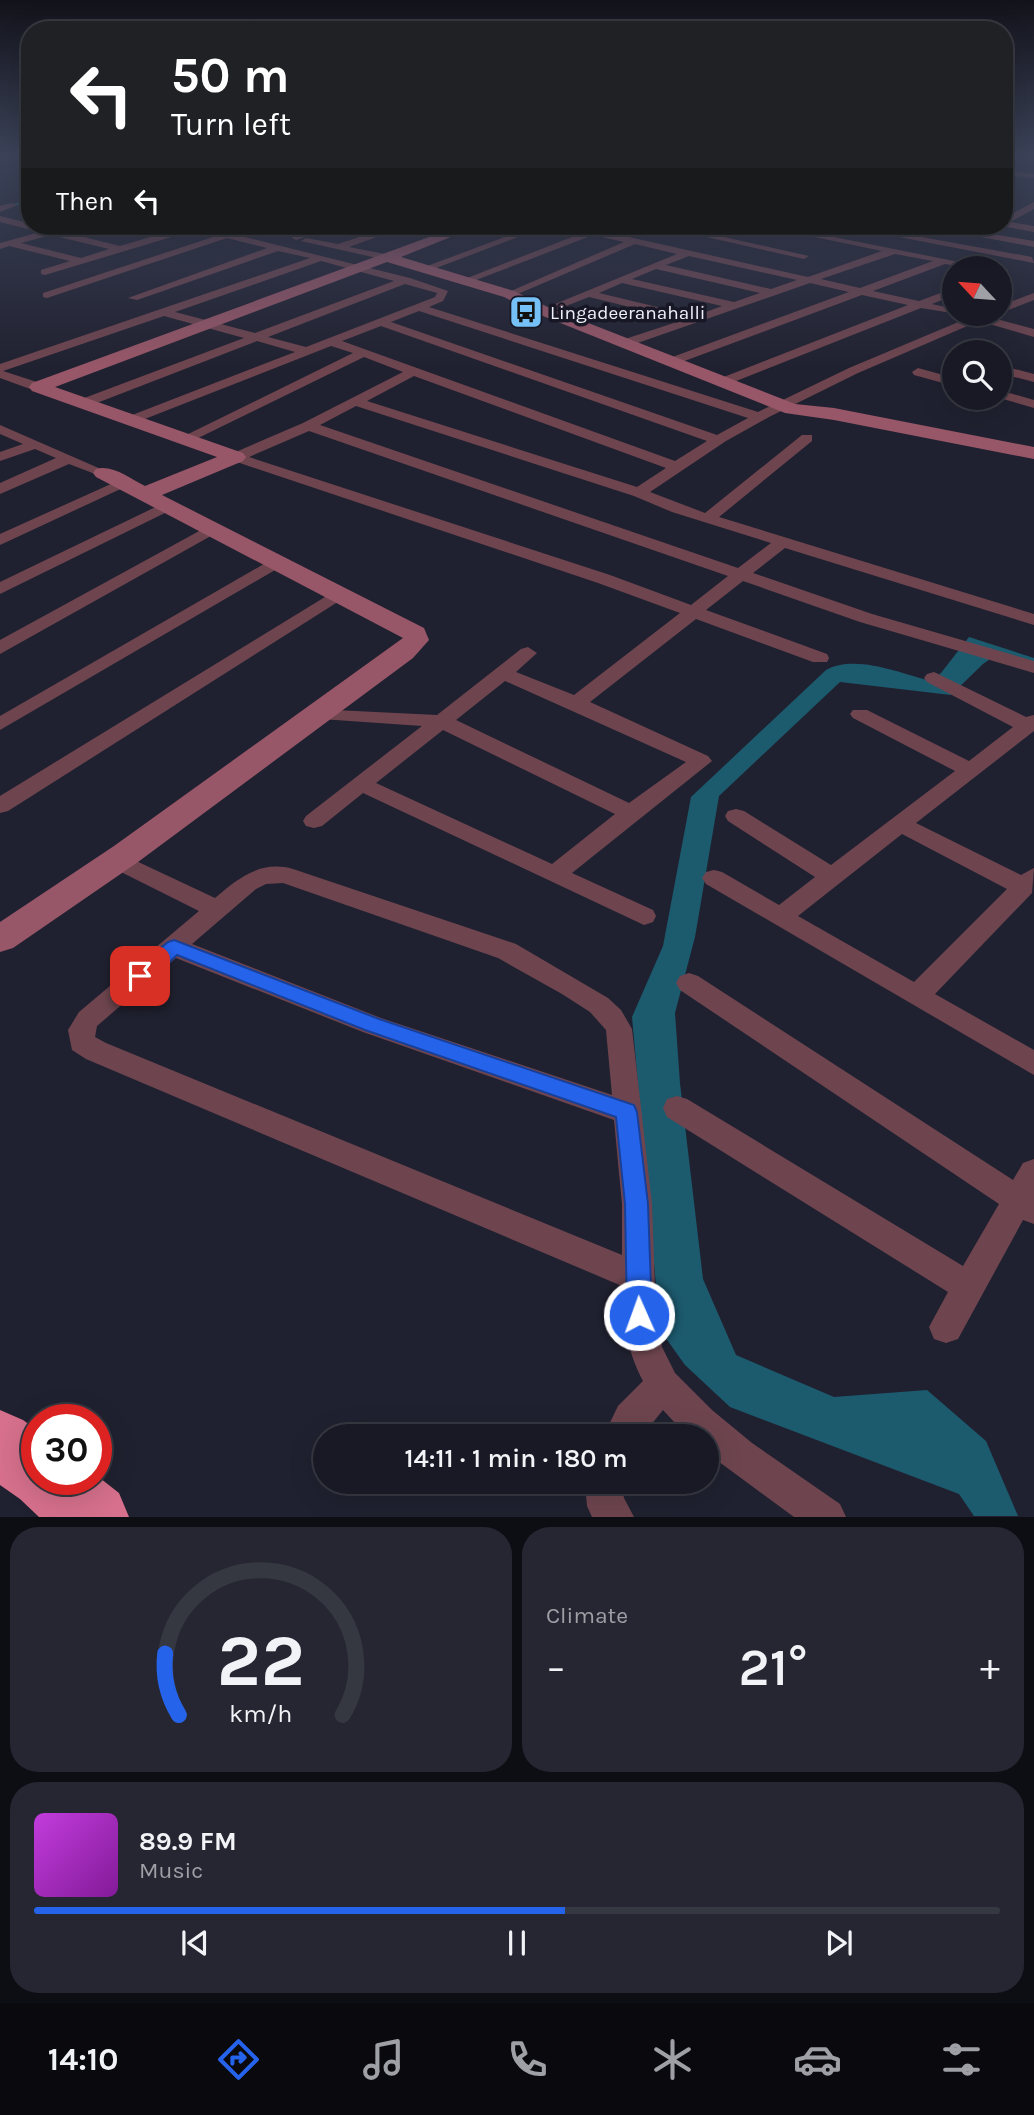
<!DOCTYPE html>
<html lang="en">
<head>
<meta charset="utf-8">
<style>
	:root { --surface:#181924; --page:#252631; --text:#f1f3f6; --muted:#9fa0a6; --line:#363841; --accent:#2563eb }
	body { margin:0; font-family:Karla,sans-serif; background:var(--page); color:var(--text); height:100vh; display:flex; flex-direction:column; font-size:26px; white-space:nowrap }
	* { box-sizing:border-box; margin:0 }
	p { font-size:23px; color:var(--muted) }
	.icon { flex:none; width:38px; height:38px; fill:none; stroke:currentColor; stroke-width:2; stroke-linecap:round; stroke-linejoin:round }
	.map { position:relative; height:1517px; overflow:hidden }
	.details { display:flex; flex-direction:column; gap:10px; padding:10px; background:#0d0e14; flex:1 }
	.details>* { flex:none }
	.top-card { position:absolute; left:21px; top:21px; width:992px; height:214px; border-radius:28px; box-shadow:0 7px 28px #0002,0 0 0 2px var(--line); background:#202124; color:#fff; overflow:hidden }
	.needle { width:46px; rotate:296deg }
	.tools { position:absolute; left:942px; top:256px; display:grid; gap:14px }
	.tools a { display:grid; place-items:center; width:70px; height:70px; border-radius:50%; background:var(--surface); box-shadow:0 7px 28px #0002,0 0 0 2px var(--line); font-size:35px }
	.speed { position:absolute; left:21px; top:1404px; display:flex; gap:14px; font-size:35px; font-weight:700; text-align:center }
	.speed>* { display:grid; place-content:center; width:91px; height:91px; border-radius:50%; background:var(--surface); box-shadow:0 7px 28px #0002,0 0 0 2px var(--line); line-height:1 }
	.speed .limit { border:10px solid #d22; background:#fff; color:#111 }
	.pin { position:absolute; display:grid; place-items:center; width:60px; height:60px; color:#fff; margin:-30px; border-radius:14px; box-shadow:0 4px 10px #0006 }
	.me { position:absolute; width:77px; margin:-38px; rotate:358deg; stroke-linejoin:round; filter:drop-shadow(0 0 5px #0008) }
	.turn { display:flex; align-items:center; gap:24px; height:147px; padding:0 35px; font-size:32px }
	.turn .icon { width:91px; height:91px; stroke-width:2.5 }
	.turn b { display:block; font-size:49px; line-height:60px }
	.then { display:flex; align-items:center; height:66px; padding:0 35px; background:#0003; gap:14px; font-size:26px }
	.big { font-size:52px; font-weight:600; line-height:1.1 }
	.details .card { flex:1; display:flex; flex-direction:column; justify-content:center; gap:10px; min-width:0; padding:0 24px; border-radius:28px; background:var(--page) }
	.details .dial { align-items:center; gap:0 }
	.dial svg { height:182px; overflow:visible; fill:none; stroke:var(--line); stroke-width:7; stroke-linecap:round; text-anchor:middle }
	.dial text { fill:var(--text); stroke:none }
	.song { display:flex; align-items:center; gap:21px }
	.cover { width:84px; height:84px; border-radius:10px; background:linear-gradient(135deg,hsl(290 70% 55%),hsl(290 70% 35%)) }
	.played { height:7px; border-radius:4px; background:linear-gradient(90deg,var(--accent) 55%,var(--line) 55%) }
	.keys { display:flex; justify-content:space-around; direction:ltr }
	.heat { display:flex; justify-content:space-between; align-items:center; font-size:38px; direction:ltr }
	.details .tiles { flex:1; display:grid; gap:10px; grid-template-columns:1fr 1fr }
	.card:last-child { grid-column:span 2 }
	.trip { position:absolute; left:313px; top:1424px; width:406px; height:70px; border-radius:35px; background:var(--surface); box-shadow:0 7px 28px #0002,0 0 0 2px var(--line); font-weight:600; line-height:70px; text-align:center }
	.dock { display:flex; height:112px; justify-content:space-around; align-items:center; background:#0a0a0e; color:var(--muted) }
	.dock .icon { width:49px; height:49px }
	.dock .current { color:var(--accent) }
	.dock b { font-size:32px; color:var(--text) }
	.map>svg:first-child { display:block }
	.water { fill:#1c5a6e }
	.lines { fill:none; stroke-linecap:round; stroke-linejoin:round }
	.stream { stroke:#1c5a6e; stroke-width:2.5 }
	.street { fill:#6e454f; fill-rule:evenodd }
	.secondary { fill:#985768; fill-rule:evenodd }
	.highway { fill:#d6708c; fill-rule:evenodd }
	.route { fill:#2563eb; stroke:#184099; stroke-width:2 }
	.labels { text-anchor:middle; stroke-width:7; stroke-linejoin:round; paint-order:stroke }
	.far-poi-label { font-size:19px; fill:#eff0fa; stroke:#171726; text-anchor:start }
</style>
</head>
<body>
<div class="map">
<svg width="1034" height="1517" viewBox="0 0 1034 1517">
	<rect width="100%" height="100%" fill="#202130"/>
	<path class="water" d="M969,637L1034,658V662L1000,652L983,664L951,695L840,682L719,796L695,937L675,1013L680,1083L703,1279L736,1355L834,1397L927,1390L986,1441L1018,1516H974L959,1494L730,1407L685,1365L660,1330L632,1017L663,946L691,797L826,670C855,654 900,673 930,681L941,673Z"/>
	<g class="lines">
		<path class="stream" d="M0,208L30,201"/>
		<g class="street">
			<path d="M1004,170L1034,174V178L1004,175Z"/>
			<path d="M1034,202V209L1010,222L1034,226V232L1001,226H1004V218Z"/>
			<path d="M11,203L18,205L0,212V206Z"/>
			<path d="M0,216L120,246L184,227L200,226L410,278L448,291L443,301L429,307L758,412L849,368L968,318V314L995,313L989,317L1034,329V337L979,321L858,373L769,417L726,441L650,492L705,513L802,435H812V441L719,517L1034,614V625L785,548L753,573L872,614L1034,661V673L860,622L743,581L706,610L827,654L829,658L827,662H813L696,619L590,702L708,756L712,761L572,873L653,910L656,916L653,922L644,925L363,793L322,826L314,828L306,826L303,821L306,816L422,726L321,719L314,717L311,713L314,709L437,715L521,649L528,647L537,653L516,672L574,695L680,613L598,583L231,460L229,457L231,454L303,423L403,372L364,357L192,441L187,442L180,438L353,353L331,346L132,424L125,420L127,417L295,352L257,341L89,406H79V400L244,338L164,316L3,371L43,384V390H33L0,378V364L310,258L278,251L137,300L128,298L267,248L227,238L47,298L43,297V293L216,236L188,232L45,275L41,274V270L70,261L9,246L0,249V243L40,232L0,222ZM51,235L109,249L81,258L21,243ZM321,261L394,281L255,333L175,312ZM405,284L437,293L435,297L306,347L268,337ZM419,311L748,418L717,435L391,322ZM381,326L707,441L675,461L342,341ZM414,376L666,468L637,487L367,401ZM356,406L634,496L672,512L771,543L738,568L320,425ZM309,431L728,576L691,605L610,575L249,457ZM505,681L686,762L629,803L456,720ZM443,730L615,814L552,864L376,783Z"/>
			<path d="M266,226H280L261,233L256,230Z"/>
			<path d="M325,226H339L296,240L291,237Z"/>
			<path d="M393,226H407L349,247L390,255V259L386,260L301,241L306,238L338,244Z"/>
			<path d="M534,226H547L431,270L422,268Z"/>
			<path d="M600,226L607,228L602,231L808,277L882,251L762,226H779L989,268H967L945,264L873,291L919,301L954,288V295L932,304L954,309V313L958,314L921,308L721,387L715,383L716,380L908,305L862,295L671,366L665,362L667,359L849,292L810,283L626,347L620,343L622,340L683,320L589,297L548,313L538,311L677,254L635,244L513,296L504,294L624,242L593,235L471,282L462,280ZM895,254L933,261L860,288L821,279ZM689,256L797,280L771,289L666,265ZM656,269L760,293L734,302L632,279ZM622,283L722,306L695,316L599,293Z"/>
			<path d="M658,226H675L809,256L804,259Z"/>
			<path d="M842,226H861L1032,257L1034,263Z"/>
			<path d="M923,226H943L1034,241V247Z"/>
			<path d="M999,267L1007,269L1008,271L999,273V268H996Z"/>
			<path d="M1034,293V300L1003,312L999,313V306Z"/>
			<path d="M999,365L1034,374V382L999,373Z"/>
			<path d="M918,368L954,378V386L914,375L912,372Z"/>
			<path d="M999,390L1034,400V408L996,397H999Z"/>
			<path d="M0,425L110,473L103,477L69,464L0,494V483L56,458L35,449L0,461V452L23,444L0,434Z"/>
			<path d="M122,479L129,483L127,486L0,545V534Z"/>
			<path d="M168,501L173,503L176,506L173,509L0,594V582Z"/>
			<path d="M212,524L220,529L218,532L0,654V640Z"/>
			<path d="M276,557L282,558L284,562L282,566L0,730V716Z"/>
			<path d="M338,589L347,594L344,598L8,811L0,813V796Z"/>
			<path d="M934,672L1026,717L1034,715V731L916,823L1021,875L1034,868L1032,893L935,994L1034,1050V1075L706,884L702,878L706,872L714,870L722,872L779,905L815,877L728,821L725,816L728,811L736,809L744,811L831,865L955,771L853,718L850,714L853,710H867L969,761L1013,727L927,682L924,678L927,674ZM902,834L1007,889L914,982L798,916Z"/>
			<path d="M117,852L215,898C238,878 261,860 293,869L516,944L608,998L621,1010L632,1029L652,1204L656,1315L662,1347L675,1373L712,1410L752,1443L840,1504L846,1517H794L707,1453V1437H688L663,1410L641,1437H603L618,1406L643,1381C627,1350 622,1321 622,1286L86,1059L72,1050L68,1030L79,1012L199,911L109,866L105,860L109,854ZM283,883L498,958L562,994L590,1012L606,1030L612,1095L381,1018L192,944L256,889L266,884ZM176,958L363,1032L614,1120L622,1204V1255L106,1043L95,1037L97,1026Z"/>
			<path d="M689,973L698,976L1013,1180L1023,1163L1034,1159V1224L1023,1220L958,1339L946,1343L934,1339L929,1327L948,1292L667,1117L663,1108L667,1099L677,1096L687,1099L963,1266L999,1204L680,990L676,983L680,976Z"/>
			<path d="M585,1482H621L624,1498L634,1517H592L587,1506Z"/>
		</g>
		<path class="secondary" d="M459,226H478L401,257L514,291L550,308L795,404L834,408L1034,447V459L834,420L785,413L538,314L504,297L387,262L55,387L243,453L246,457L243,461L162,495L424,628L429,640L413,658L138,862L13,948L0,952V922L114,846L403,638L96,477L93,473L96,469C112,464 131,479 145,486L217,457L32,391L29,387L32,383Z"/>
		<path class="highway" d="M0,1410L23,1420L37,1430V1479H96V1475L119,1493L129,1517H39L20,1499L0,1485Z"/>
	</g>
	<linearGradient id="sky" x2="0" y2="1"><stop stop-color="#12121a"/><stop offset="0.42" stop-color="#3c4359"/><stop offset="1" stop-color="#3c4359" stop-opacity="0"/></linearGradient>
	<rect width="1034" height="369" fill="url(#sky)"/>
	<path class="route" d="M174,940L379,1019L634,1105L637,1112L648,1204L652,1315L648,1324L639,1328L630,1324L627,1315L625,1204L616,1117L365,1030L177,955C165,966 149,986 133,981L130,976L133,971L168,942Z"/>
	<defs>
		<symbol id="bus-square" viewBox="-11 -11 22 22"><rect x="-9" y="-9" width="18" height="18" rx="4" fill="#75c0f6" stroke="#171726"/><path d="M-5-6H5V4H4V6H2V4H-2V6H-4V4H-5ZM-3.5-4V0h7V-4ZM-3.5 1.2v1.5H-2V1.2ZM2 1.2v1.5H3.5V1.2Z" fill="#111"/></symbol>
	</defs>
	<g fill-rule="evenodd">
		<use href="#bus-square" x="507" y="293" width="38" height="38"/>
	</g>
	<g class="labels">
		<g class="far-poi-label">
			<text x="550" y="319">Lingadeeranahalli</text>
		</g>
	</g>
</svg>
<div class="tools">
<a><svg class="needle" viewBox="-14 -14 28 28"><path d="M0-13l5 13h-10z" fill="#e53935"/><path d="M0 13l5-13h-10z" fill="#9fa0a6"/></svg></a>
<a><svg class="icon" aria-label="search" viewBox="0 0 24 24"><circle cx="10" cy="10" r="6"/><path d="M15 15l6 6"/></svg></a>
</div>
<div class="speed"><div class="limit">30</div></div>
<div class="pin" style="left:140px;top:976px;background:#d93025"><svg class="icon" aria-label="arrive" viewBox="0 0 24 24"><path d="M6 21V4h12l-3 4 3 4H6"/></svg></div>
<svg class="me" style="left:639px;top:1315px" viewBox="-20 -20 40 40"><circle r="17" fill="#2563eb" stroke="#fff" stroke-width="3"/><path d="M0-11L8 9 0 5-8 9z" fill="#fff"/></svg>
<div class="trip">14:11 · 1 min · 180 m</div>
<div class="top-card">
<div class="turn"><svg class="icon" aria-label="left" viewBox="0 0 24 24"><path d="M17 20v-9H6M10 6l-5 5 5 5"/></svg><div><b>50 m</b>Turn left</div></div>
<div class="then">Then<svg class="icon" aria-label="left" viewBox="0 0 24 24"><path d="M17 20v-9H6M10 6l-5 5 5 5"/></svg></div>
</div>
</div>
<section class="details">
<div class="tiles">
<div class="card dial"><svg viewBox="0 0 100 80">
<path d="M14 69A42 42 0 1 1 86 69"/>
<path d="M14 69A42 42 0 0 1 8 42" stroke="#2563eb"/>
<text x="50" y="56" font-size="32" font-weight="700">22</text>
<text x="50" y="72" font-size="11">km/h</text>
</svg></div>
<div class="card"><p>Climate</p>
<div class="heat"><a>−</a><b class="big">21°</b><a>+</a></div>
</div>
<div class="card">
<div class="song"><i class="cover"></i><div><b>89.9 FM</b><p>Music</p></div></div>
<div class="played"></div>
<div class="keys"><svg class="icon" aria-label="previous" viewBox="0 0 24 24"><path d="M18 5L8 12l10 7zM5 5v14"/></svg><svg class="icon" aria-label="pause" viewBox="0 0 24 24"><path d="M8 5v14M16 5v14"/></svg><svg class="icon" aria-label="next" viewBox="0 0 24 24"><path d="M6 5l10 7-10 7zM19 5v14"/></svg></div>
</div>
</div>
</section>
<nav class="dock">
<b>14:10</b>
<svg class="icon current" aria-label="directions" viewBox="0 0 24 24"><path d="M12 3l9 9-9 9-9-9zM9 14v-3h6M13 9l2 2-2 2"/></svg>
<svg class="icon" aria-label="music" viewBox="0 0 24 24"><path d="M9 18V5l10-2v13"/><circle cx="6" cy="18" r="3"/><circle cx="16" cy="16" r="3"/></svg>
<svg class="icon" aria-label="phone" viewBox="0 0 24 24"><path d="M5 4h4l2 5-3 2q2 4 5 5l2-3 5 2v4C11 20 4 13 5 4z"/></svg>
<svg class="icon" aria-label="climate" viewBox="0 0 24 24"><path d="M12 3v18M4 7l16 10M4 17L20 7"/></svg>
<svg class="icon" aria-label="car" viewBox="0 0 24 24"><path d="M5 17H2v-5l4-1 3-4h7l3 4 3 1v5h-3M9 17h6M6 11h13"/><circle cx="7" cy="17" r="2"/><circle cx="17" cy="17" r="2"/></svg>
<svg class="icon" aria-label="filters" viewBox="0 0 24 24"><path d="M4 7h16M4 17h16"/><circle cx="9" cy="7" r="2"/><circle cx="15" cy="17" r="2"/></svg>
</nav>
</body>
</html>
